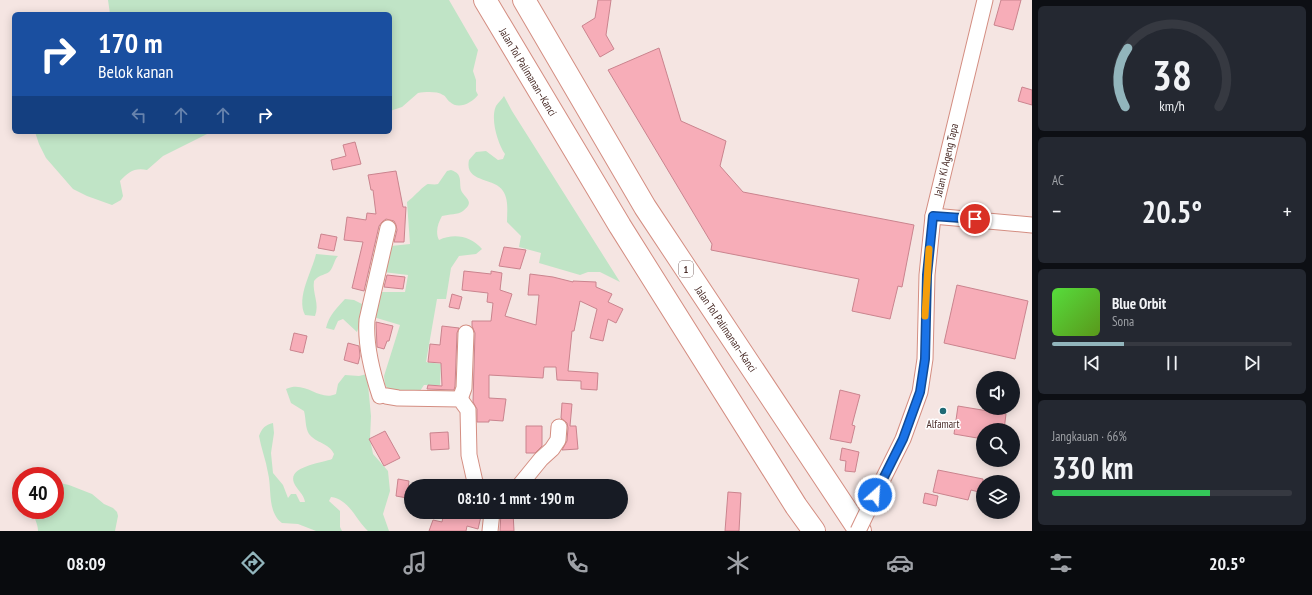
<!DOCTYPE html>
<html lang="id">
<head>
<meta charset="utf-8">
<style>
	:root { --surface:#171b24; --page:#242831; --text:#f1f3f6; --muted:#9ea1a6; --line:#363941; --accent:#92b5bc }
	body { margin:0; font-family:"PT Sans Narrow",sans-serif; background:var(--page); color:var(--text); height:100vh; display:flex; flex-direction:column; font-size:15px; white-space:nowrap }
	* { box-sizing:border-box; margin:0 }
	p { font-size:13px; color:var(--muted) }
	.icon { flex:none; width:22px; height:22px; fill:none; stroke:currentColor; stroke-width:2; stroke-linecap:round; stroke-linejoin:round }
	.map { position:relative; flex:1; overflow:hidden }
	.side { display:flex; flex-direction:column; gap:6px; padding:6px; background:#0d0f14; width:280px }
	.side>* { flex:none }
	.top-card { position:absolute; left:12px; top:12px; width:380px; height:122px; border-radius:6px; box-shadow:0 2px 10px #0003; background:#1a4fa0; color:#fff; overflow:hidden }
	.buttons { position:absolute; left:976px; top:371px; display:grid; gap:8px }
	.buttons a { display:grid; place-items:center; width:44px; height:44px; border-radius:50%; background:var(--surface); box-shadow:0 2px 10px #0003; font-size:20px }
	.speed { position:absolute; left:12px; top:467px; display:flex; gap:8px; font-size:20px; font-weight:700; text-align:center }
	.speed>* { display:grid; place-content:center; width:52px; height:52px; border-radius:50%; background:var(--surface); box-shadow:0 2px 10px #0003; line-height:1 }
	.speed .limit { border:6px solid #d22; background:#fff; color:#111 }
	.pin { position:absolute; display:grid; place-items:center; width:34px; height:34px; color:#fff; margin:-17px; border:2px solid #fff; border-radius:50%; box-shadow:0 1px 4px #0007 }
	.me { position:absolute; width:44px; margin:-22px; rotate:26deg; stroke-linejoin:round; filter:drop-shadow(0 0 3px #0008) }
	.turn { display:flex; align-items:center; gap:14px; height:84px; padding:0 20px; font-size:18px }
	.turn .icon { width:52px; height:52px; stroke-width:2.5 }
	.turn b { display:block; font-size:28px; line-height:34px }
	.lanes { display:flex; align-items:center; height:38px; padding:0 20px; background:#0003; justify-content:center; gap:20px; direction:ltr }
	.lanes .off { opacity:.35 }
	.big { font-size:30px; font-weight:700; line-height:1.1 }
	.side .card { flex:1; display:flex; flex-direction:column; justify-content:center; gap:6px; min-width:0; padding:0 14px; border-radius:6px; background:var(--page) }
	.side .dial { align-items:center; gap:0 }
	.dial svg { height:104px; overflow:visible; fill:none; stroke:var(--line); stroke-width:7; stroke-linecap:round; text-anchor:middle }
	.dial text { fill:var(--text); stroke:none }
	.song { display:flex; align-items:center; gap:12px }
	.cover { width:48px; height:48px; border-radius:6px; background:linear-gradient(135deg,hsl(110 70% 55%),hsl(90 70% 35%)) }
	.played { height:4px; border-radius:2px; background:linear-gradient(90deg,var(--accent) 30%,var(--line) 30%) }
	.keys { display:flex; justify-content:space-around; direction:ltr }
	.heat { display:flex; justify-content:space-between; align-items:center; font-size:22px; direction:ltr }
	.charge { height:6px; border-radius:3px; background:linear-gradient(90deg,#34c759 66%,var(--line) 0) }
	.trip { position:absolute; left:404px; top:479px; width:224px; height:40px; border-radius:20px; background:var(--surface); box-shadow:0 2px 10px #0003; font-weight:700; line-height:40px; text-align:center }
	.tabs { display:flex; height:64px; justify-content:space-around; align-items:center; background:#090b0e; color:var(--muted) }
	.tabs .icon { width:28px; height:28px }
	.tabs .on { color:var(--accent) }
	.tabs b { font-size:18px; color:var(--text) }
	main { display:flex; flex:1; min-height:0 }
	.map>svg:first-child { display:block }
	.green { fill:#c0e4c6 }
	.building { fill:#f7adb8; stroke:#ca848e }
	.lines { fill:none; stroke-linecap:round; stroke-linejoin:round }
	.minor-casing { stroke:#d48e82; stroke-width:17 }
	.highway-casing { stroke:#d48e82; stroke-width:24 }
	.minor { stroke:#fff; stroke-width:15 }
	.highway { stroke:#fff; stroke-width:22 }
	.minor-bridge-casing { stroke:#d48e82; stroke-width:17; stroke-linecap:butt }
	.minor-bridge { stroke:#fff; stroke-width:15 }
	.route-casing { stroke:#114b97; stroke-width:10 }
	.route { stroke:#1a73e8; stroke-width:7 }
	.slow { stroke:#f59e0b; stroke-width:7 }
	.poi-dot { fill:#1f6974; stroke:#fff; stroke-width:1.5 }
	.labels { text-anchor:middle; stroke-width:3; stroke-linejoin:round; paint-order:stroke }
	.shield { fill:#fff; stroke:#7f6b68; stroke-width:1 }
	.shield-label { font-size:10px; font-weight:bold; fill:#482b27 }
	.street-label { font-size:11px; fill:#482b27; stroke:#fff }
	.poi-label { font-size:11px; fill:#482b27; stroke:#fff }
</style>
</head>
<body>
<main>
<div class="map">
<svg width="1032" height="531" viewBox="0 0 1032 531">
	<rect width="100%" height="100%" fill="#f5e5e2"/>
	<g class="green">
		<path d="M108,0H449L478,50L473,71L476,80V91L478,95C472,103 458,110 450,102C447,100 446,96 443,95C437,91 425,92 418,93L402,107L390,111V14H110Z"/>
		<path d="M504,96L512,111L620,282L600,272H588L580,275L539,263L541,253L519,247L521,236L507,222C507,212 509,200 503,191C495,177 464,183 469,160L476,152L486,151L498,160L503,159L505,154C498,144 490,119 496,106C498,103 502,99 504,96Z"/>
		<path d="M35,132H211L163,156L147,170C135,167 128,172 120,181L123,196L121,200L112,205L87,196L73,189L46,158L39,144Z"/>
		<path d="M451,170C463,174 459,181 461,190C464,198 476,201 463,211C458,215 449,214 442,216C438,223 435,232 439,240C454,233 471,236 482,249L476,254L459,256L451,268L446,299H437L426,362L441,364L440,385H424L420,391L392,394L385,385L384,376L400,325L370,316L377,292H405L408,275L383,272L391,246L410,244L407,202C413,198 424,185 428,184C431,184 435,185 438,184L447,171Z"/>
		<path d="M316,254L338,256C334,260 334,266 330,271C327,275 319,274 314,281C312,293 320,304 315,316L305,315C296,297 312,272 316,254Z"/>
		<path d="M345,299L354,300L366,306L357,332L343,319L338,321L334,330L326,328C329,315 337,308 345,299Z"/>
		<path d="M367,374L371,416L370,439L373,454L388,471L390,491L383,514L389,531H368C356,520 349,499 331,497L329,501L340,511V527L342,531H316L298,524L282,523C267,512 272,489 268,473C266,460 261,448 259,436C262,428 265,425 273,423L274,433L271,453L273,473L283,485L288,498L291,494H296L300,502H305C304,494 297,490 294,483C287,466 323,463 332,459L334,454C329,443 316,443 309,434C305,428 306,418 304,411L291,403L286,389C306,380 319,402 336,394L338,384L345,375L359,376Z"/>
		<path d="M55,482L69,485L92,494L104,504L113,508L117,512L118,516L115,531H38C38,523 33,518 34,510H55Z"/>
	</g>
	<g class="building">
		<path d="M598,0H611L606,35L614,49L600,57L582,26L595,18Z"/>
		<path d="M1001,0H1021L1013,30L994,25Z"/>
		<path d="M659,48L681,121L726,141L720,166L743,192L914,225L902,287L898,286L890,319L852,311L859,279L711,250L712,244L608,70Z"/>
		<path d="M1022,87L1032,90V105L1018,101Z"/>
		<path d="M355,142L361,164L333,170L331,160L346,156L343,145Z"/>
		<path d="M396,171L403,207H406L404,242H394L397,230L396,225L394,221L386,219L382,222L379,226L364,291L352,288L363,242L344,240L347,217L366,220L367,213L376,214L373,190H371L368,175Z"/>
		<path d="M321,234L337,237L334,251L318,248Z"/>
		<path d="M504,247L526,250L520,269L499,266Z"/>
		<path d="M464,271L491,274V271L502,273L500,290L512,294L505,316L536,325L539,295H528L530,274L553,277L573,282V281L596,282V287L612,294L608,302L623,309L616,323L608,319L603,341L590,338L597,309L580,301L574,331H572L568,371L598,373L597,390L581,389V381L557,380L556,367H544L543,378L489,375V398L506,399L503,421L489,420V422H477V409L473,402L475,333L472,326V321H491L493,303L487,302L488,293L462,290Z"/>
		<path d="M387,275L405,277L403,289L384,287Z"/>
		<path d="M957,285L1028,301L1015,359L944,343Z"/>
		<path d="M452,294L462,297L459,309L449,307Z"/>
		<path d="M376,322L393,326L389,341H387L384,349L377,347Z"/>
		<path d="M442,326L459,328L457,333L455,386L454,390L427,389L428,385L442,386L441,363L428,362L430,344L440,345Z"/>
		<path d="M294,333L307,336L303,353L290,350Z"/>
		<path d="M348,343L359,346L360,356L358,364L344,360Z"/>
		<path d="M840,390L860,395L852,425L855,426L851,443L830,439Z"/>
		<path d="M562,403L572,404L570,426H576L578,449L562,450L567,441L568,428L567,423L561,418Z"/>
		<path d="M958,406L1006,414L1004,430H983V439L954,434Z"/>
		<path d="M526,426H542V446L535,453H526Z"/>
		<path d="M385,431L400,458L384,466L369,439Z"/>
		<path d="M448,432L449,449L431,450L430,433Z"/>
		<path d="M842,448L859,452L855,472L845,471L846,461L840,460Z"/>
		<path d="M938,470L983,479V493L971,490L968,500L933,492Z"/>
		<path d="M398,479L409,481L407,498L396,496Z"/>
		<path d="M728,492L741,493L739,531H725Z"/>
		<path d="M925,493L938,496L936,506L923,503Z"/>
		<path d="M444,512H482L478,529L467,526L466,531H429L433,520L442,522Z"/>
		<path d="M501,512H513L514,531H500Z"/>
	</g>
	<g class="lines">
		<defs>
			<g id="minor">
				<path d="M933,216L1032,225"/>
				<path d="M380,396C372,372 365,346 367,320L388,228"/>
				<path d="M386,396L398,398L460,399L468,410L469,455L475,482L478,486"/>
				<path d="M460,399L464,388L466,333"/>
				<path d="M881,483L903,439L920,392L925,359L927,275L933,216L985,0"/>
				<path d="M519,486L541,459L552,449L558,440L559,427"/>
				<path d="M490,531L492,512"/>
			</g>
			<g id="highway">
				<path d="M485,0L620,226L796,506L814,531"/>
				<path d="M524,0L645,207L860,531"/>
			</g>
		</defs>
		<use href="#minor" class="minor-casing"/>
		<use href="#highway" class="highway-casing"/>
		<use href="#minor" class="minor"/>
		<use href="#highway" class="highway"/>
		<defs>
			<path id="minor-bridge" d="M858,531L881,483"/>
		</defs>
		<use href="#minor-bridge" class="minor-bridge-casing"/>
		<use href="#minor-bridge" class="minor-bridge"/>
	</g>
	<g class="lines">
		<defs>
			<path id="route" d="M875,495L903,439L920,392L925,359L927,275L933,216L975,219"/>
		</defs>
		<use href="#route" class="route-casing"/>
		<use href="#route" class="route"/>
		<path class="slow" d="M925,316L929,249"/>
	</g>
	<circle class="poi-dot" cx="943" cy="411" r="4"/>
	<g class="labels">
		<rect class="shield" x="679" y="261" width="14" height="16" rx="3"/>
		<g class="shield-label">
			<text x="686" y="273">1</text>
		</g>
		<g class="street-label">
			<text transform="translate(528 72) rotate(59)" y="4">Jalan Tol Palimanan–Kanci</text>
			<text transform="translate(946 160) rotate(-77)" y="4">Jalan Ki Ageng Tapa</text>
			<text transform="translate(726 329) rotate(56)" y="4">Jalan Tol Palimanan–Kanci</text>
		</g>
		<g class="poi-label">
			<text x="943" y="428">Alfamart</text>
		</g>
	</g>
</svg>
<div class="buttons">
<a><svg class="icon" aria-label="sound" viewBox="0 0 24 24"><path d="M4 9h4l5-4v14l-5-4H4zM17 9q2 3 0 6"/></svg></a>
<a><svg class="icon" aria-label="search" viewBox="0 0 24 24"><circle cx="10" cy="10" r="6"/><path d="M15 15l6 6"/></svg></a>
<a><svg class="icon" aria-label="layers" viewBox="0 0 24 24"><path d="M12 4l9 5-9 5-9-5zM3 14l9 5 9-5"/></svg></a>
</div>
<div class="speed"><div class="limit">40</div></div>
<div class="pin" style="left:975px;top:219px;background:#d93025"><svg class="icon" aria-label="arrive" viewBox="0 0 24 24"><path d="M6 21V4h12l-3 4 3 4H6"/></svg></div>
<svg class="me" style="left:875px;top:495px" viewBox="-20 -20 40 40"><circle r="17" fill="#1a73e8" stroke="#fff" stroke-width="3"/><path d="M0-11L8 9 0 5-8 9z" fill="#fff"/></svg>
<div class="trip">08:10 · 1 mnt · 190 m</div>
<div class="top-card">
<div class="turn"><svg class="icon" aria-label="right" viewBox="0 0 24 24"><path d="M7 20v-9h11M14 6l5 5-5 5"/></svg><div><b>170 m</b>Belok kanan</div></div>
<div class="lanes"><svg class="icon off" aria-label="left" viewBox="0 0 24 24"><path d="M17 20v-9H6M10 6l-5 5 5 5"/></svg><svg class="icon off" aria-label="ahead" viewBox="0 0 24 24"><path d="M12 20V5M6 11l6-6 6 6"/></svg><svg class="icon off" aria-label="ahead" viewBox="0 0 24 24"><path d="M12 20V5M6 11l6-6 6 6"/></svg><svg class="icon" aria-label="right" viewBox="0 0 24 24"><path d="M7 20v-9h11M14 6l5 5-5 5"/></svg></div>
</div>
</div>
<section class="side">
<div class="card dial"><svg viewBox="0 0 100 80">
<path d="M14 69A42 42 0 1 1 86 69"/>
<path d="M14 69A42 42 0 0 1 16 24" stroke="#92b5bc"/>
<text x="50" y="56" font-size="32" font-weight="700">38</text>
<text x="50" y="72" font-size="11">km/h</text>
</svg></div>
<div class="card"><p>AC</p>
<div class="heat"><a>−</a><b class="big">20.5°</b><a>+</a></div>
</div>
<div class="card">
<div class="song"><i class="cover"></i><div><b>Blue Orbit</b><p>Sona</p></div></div>
<div class="played"></div>
<div class="keys"><svg class="icon" aria-label="previous" viewBox="0 0 24 24"><path d="M18 5L8 12l10 7zM5 5v14"/></svg><svg class="icon" aria-label="pause" viewBox="0 0 24 24"><path d="M8 5v14M16 5v14"/></svg><svg class="icon" aria-label="next" viewBox="0 0 24 24"><path d="M6 5l10 7-10 7zM19 5v14"/></svg></div>
</div>
<div class="card"><p>Jangkauan · 66%</p><b class="big">330 km</b><div class="charge"></div></div>
</section>
</main>
<nav class="tabs">
<b>08:09</b>
<svg class="icon on" aria-label="directions" viewBox="0 0 24 24"><path d="M12 3l9 9-9 9-9-9zM9 14v-3h6M13 9l2 2-2 2"/></svg>
<svg class="icon" aria-label="music" viewBox="0 0 24 24"><path d="M9 18V5l10-2v13"/><circle cx="6" cy="18" r="3"/><circle cx="16" cy="16" r="3"/></svg>
<svg class="icon" aria-label="phone" viewBox="0 0 24 24"><path d="M5 4h4l2 5-3 2q2 4 5 5l2-3 5 2v4C11 20 4 13 5 4z"/></svg>
<svg class="icon" aria-label="climate" viewBox="0 0 24 24"><path d="M12 3v18M4 7l16 10M4 17L20 7"/></svg>
<svg class="icon" aria-label="car" viewBox="0 0 24 24"><path d="M5 17H2v-5l4-1 3-4h7l3 4 3 1v5h-3M9 17h6M6 11h13"/><circle cx="7" cy="17" r="2"/><circle cx="17" cy="17" r="2"/></svg>
<svg class="icon" aria-label="filters" viewBox="0 0 24 24"><path d="M4 7h16M4 17h16"/><circle cx="9" cy="7" r="2"/><circle cx="15" cy="17" r="2"/></svg>
<b>20.5°</b>
</nav>
</body>
</html>
